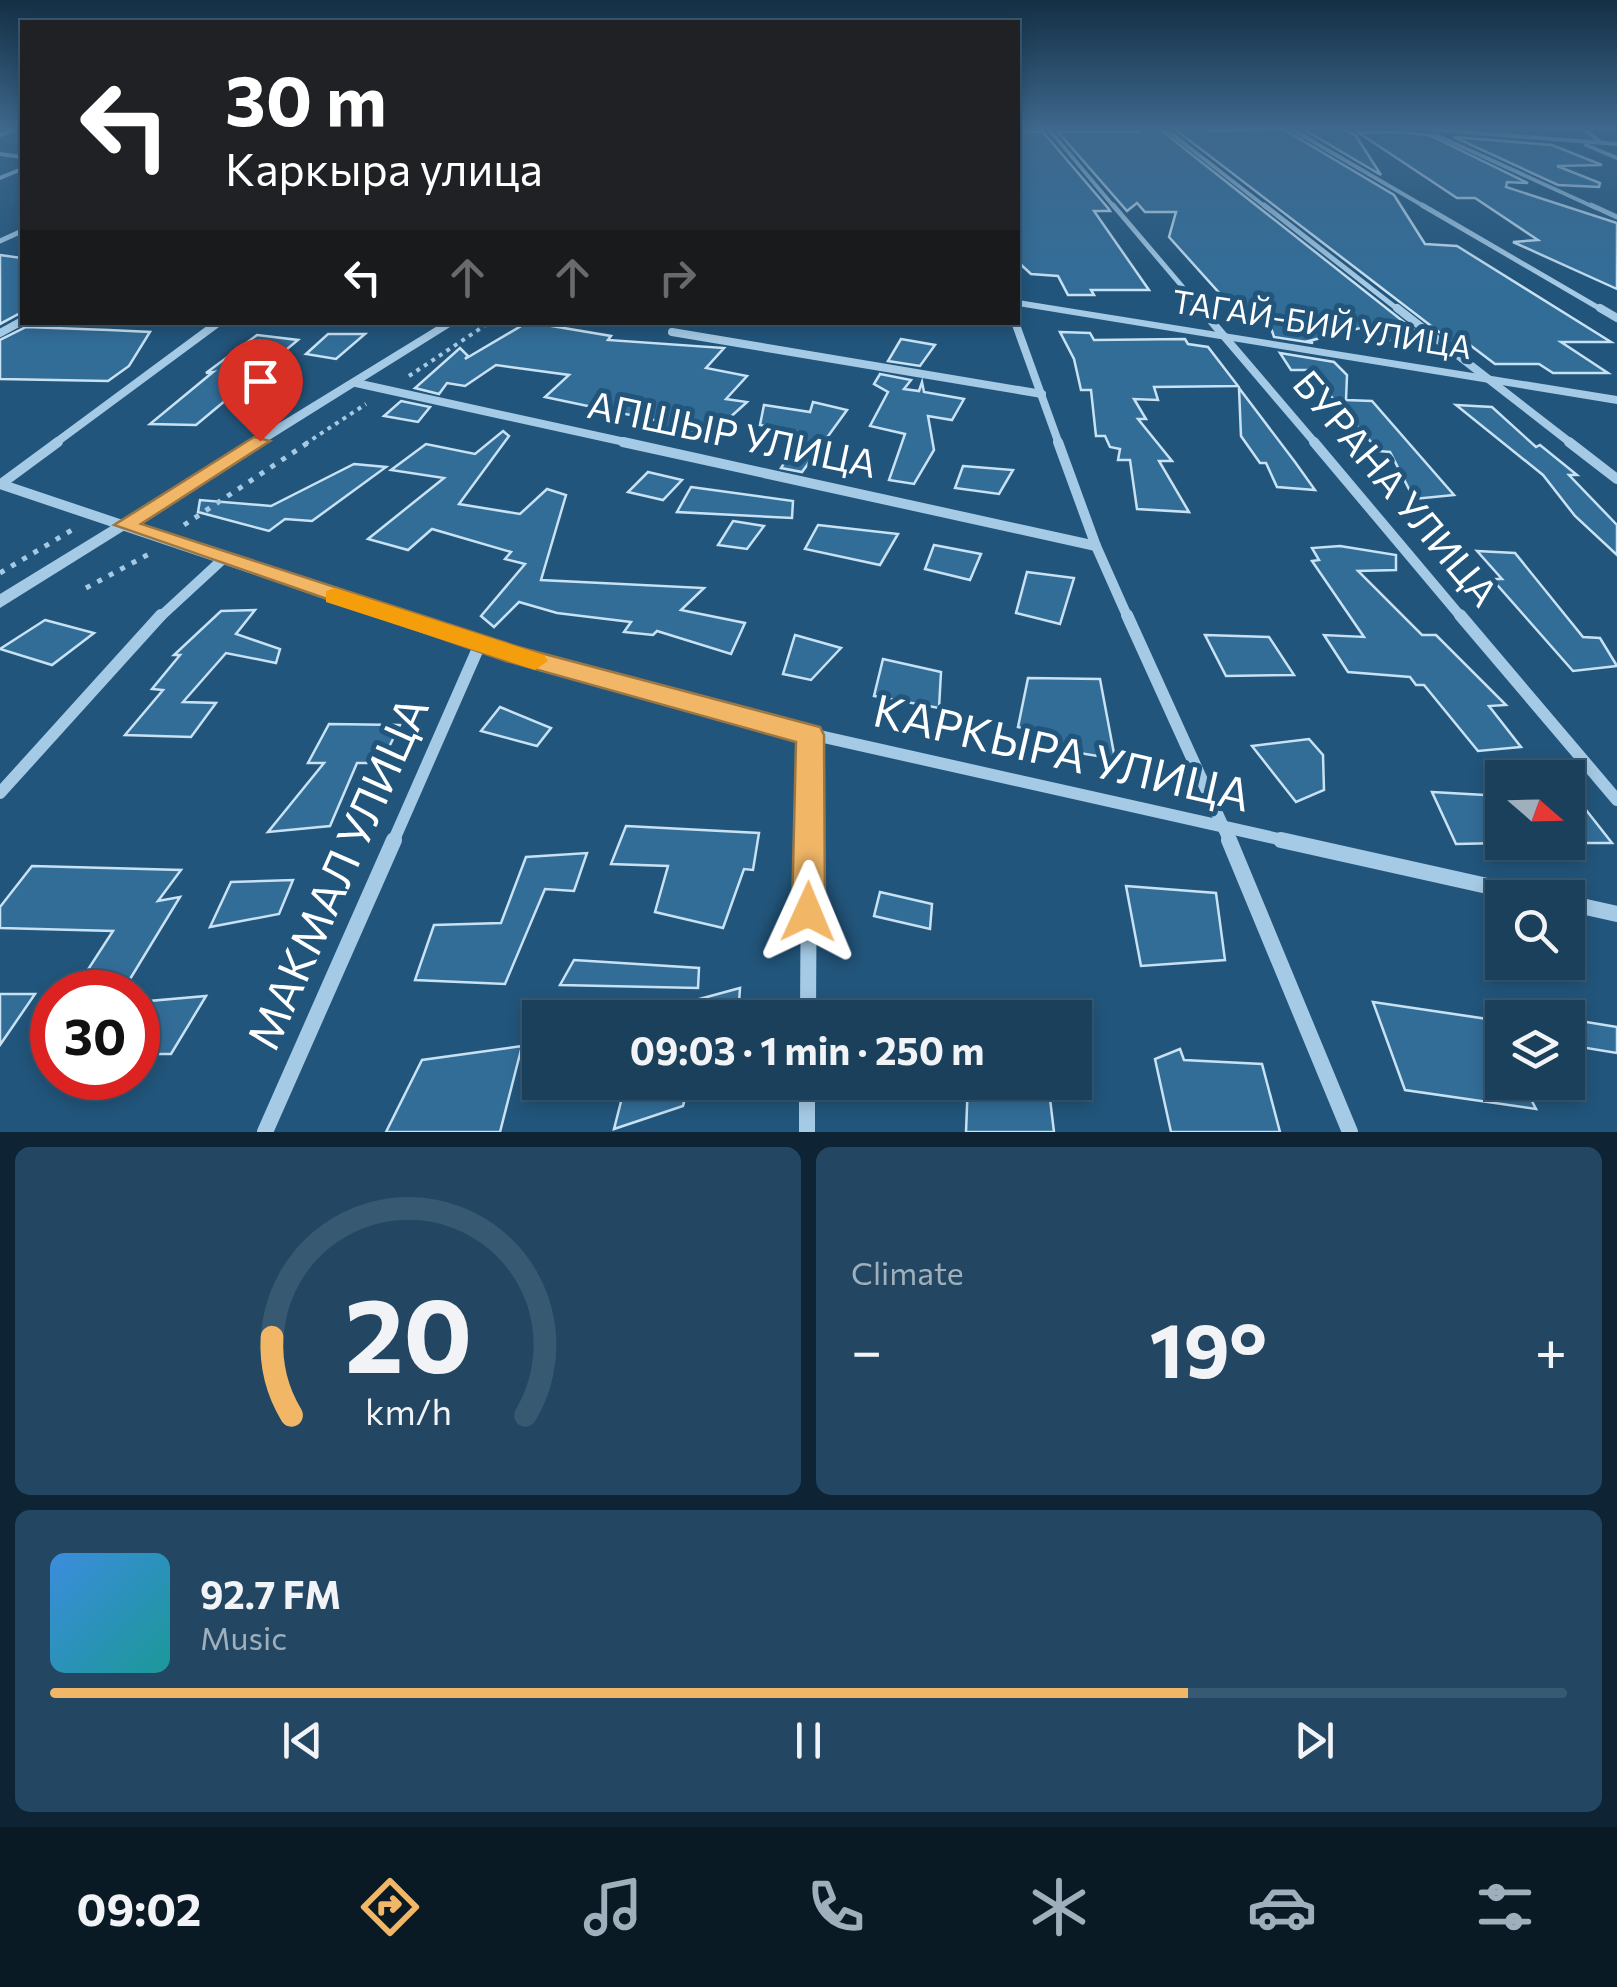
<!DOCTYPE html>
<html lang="en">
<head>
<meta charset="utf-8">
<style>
	:root { --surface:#1a405c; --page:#234762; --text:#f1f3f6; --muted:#9fafbb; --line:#385972; --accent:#f1b767 }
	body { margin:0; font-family:Commissioner,sans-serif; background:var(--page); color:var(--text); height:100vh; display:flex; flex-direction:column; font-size:38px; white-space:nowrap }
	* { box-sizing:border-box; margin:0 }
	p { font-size:32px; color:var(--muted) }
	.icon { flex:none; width:55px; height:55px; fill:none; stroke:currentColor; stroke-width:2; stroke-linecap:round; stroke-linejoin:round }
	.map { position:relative; height:1132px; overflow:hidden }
	.sheet { display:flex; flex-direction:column; gap:15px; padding:15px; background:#0e2333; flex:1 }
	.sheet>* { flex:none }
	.guide { position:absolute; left:20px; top:20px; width:1000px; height:305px; border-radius:0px; box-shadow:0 5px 15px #0003,0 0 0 2px var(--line); background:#202124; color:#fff; overflow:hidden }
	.needle { width:65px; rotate:110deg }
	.buttons { position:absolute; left:1485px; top:760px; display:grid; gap:20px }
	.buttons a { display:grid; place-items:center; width:100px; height:100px; border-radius:0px; background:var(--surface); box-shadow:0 5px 15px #0003,0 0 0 2px var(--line); font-size:50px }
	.speed { position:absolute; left:30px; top:970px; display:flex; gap:20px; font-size:50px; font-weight:700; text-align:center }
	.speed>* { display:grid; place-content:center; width:130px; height:130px; border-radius:50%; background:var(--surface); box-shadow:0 5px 15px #0003,0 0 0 2px var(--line); line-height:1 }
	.speed .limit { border:15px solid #d22; background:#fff; color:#111 }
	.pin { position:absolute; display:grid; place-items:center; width:85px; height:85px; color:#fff; margin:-102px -42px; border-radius:50% 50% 50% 0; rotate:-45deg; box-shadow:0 0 10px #0007 }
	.pin .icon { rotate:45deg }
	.me { position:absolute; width:110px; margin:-55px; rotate:1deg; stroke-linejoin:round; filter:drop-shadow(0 0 8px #0008) }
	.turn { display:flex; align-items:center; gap:35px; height:210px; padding:0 40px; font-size:45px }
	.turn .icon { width:130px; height:130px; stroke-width:2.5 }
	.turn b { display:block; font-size:70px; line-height:85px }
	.lanes { display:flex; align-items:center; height:95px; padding:0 40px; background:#0003; justify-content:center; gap:50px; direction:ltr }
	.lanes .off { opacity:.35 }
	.big { font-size:75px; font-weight:700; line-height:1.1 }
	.sheet .widget { flex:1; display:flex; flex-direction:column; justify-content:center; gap:15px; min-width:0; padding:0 35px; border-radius:15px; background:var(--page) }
	.sheet .dial { align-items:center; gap:0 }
	.dial svg { height:260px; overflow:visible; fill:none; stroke:var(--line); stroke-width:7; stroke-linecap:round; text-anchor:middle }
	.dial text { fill:var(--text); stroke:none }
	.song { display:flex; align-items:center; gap:30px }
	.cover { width:120px; height:120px; border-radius:15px; background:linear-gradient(135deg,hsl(210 70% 55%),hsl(180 70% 35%)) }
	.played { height:10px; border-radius:5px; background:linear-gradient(90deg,var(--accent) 75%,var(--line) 75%) }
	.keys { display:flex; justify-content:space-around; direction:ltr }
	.heat { display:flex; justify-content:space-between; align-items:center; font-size:55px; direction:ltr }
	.sheet .tiles { flex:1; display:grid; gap:15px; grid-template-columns:1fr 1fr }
	.widget:last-child { grid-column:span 2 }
	.trip { position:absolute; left:522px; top:1000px; width:570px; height:100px; border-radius:0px; background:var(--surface); box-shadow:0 5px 15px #0003,0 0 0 2px var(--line); font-weight:700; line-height:100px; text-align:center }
	.dock { display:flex; height:160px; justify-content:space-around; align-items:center; background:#0a1a25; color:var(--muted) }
	.dock .icon { width:70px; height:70px }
	.dock .current { color:var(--accent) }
	.dock b { font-size:45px; color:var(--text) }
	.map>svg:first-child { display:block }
	.building { fill:#326d98; stroke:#c8e2f4; stroke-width:2.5 }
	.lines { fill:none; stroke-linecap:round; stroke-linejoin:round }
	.path-far1 { stroke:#a5cae5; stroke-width:4; stroke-dasharray:4 5; stroke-linecap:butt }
	.path { stroke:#a5cae5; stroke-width:5; stroke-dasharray:5 8; stroke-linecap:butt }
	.minor-far5 { stroke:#a5cae5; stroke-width:4 }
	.minor-far4 { stroke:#a5cae5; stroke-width:5 }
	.minor-far3 { stroke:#a5cae5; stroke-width:8 }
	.minor-far2 { stroke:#a5cae5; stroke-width:10 }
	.minor-far1 { stroke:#a5cae5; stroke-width:12 }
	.minor { stroke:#a5cae5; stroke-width:16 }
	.tertiary { fill:#a5cae5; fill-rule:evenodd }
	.route { fill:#f1b767; stroke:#9d7743; stroke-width:2.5 }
	.slow { fill:#f59e0b }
	.labels { text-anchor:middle; stroke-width:10; stroke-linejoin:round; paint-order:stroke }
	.far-street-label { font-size:32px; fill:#fff; stroke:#22557b }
	.street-label { font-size:38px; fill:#fff; stroke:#22557b }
	.near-street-label { font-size:45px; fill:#fff; stroke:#22557b }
</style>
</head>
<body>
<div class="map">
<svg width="1617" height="1132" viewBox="0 0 1617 1132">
	<rect width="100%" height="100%" fill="#22557b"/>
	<g class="building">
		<path d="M1136,127H1157L1428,341H1391L1372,325L1309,341L1313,343L1274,337L1267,316H1240L1169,237L1176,212H1145L1137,203L1127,211L1058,132H1139Z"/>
		<path d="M1172,127H1202L1208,131L1283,129L1394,195L1425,244L1457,246L1611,342H1561L1608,373H1553L1539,364H1495L1466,342H1452Z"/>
		<path d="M1340,127L1356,136L1381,175L1301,128Z"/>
		<path d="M1018,131L1043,132L1108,208L1110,211H1094L1149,290H1091L1094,295H1068L1058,276L1031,274L1018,262Z"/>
		<path d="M1397,132L1429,135L1528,183L1507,182L1506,187L1617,223V289L1513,242L1538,240L1475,198H1457L1359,133Z"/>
		<path d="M1454,137L1552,145L1602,165L1557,166L1600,183L1599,187L1558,185Z"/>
		<path d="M0,255L22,258V312L0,324Z"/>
		<path d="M528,322L611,336L608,340L724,348L706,368L747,376L726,399L747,402L714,432L654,427L659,421L545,397L569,375L496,365L465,386L447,383L439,394L415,388L460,348L468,356L465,359Z"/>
		<path d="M26,327L109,330L150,332L129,366L108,381L0,379V340Z"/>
		<path d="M1060,332L1090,333L1094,340L1185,339L1188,344L1208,347L1238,386L1154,387L1158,400L1134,399L1146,419H1138L1172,461H1159L1189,512L1137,509L1130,460H1118L1120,449L1110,447L1105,436H1096L1091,390H1081L1074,359Z"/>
		<path d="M328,334H365L336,359L306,354Z"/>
		<path d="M257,335L298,340L196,425L150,424L213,372L206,373Z"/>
		<path d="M901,339L935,345L920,366L888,361Z"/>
		<path d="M1280,353L1334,362L1347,375L1346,400L1372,401L1454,495L1414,499L1390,452L1379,451L1308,370H1291Z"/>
		<path d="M880,374L911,380L904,389L919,391L922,382L924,392L964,399L952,420L928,416L934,450L914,484L889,480L905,434L870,426L888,392L874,384Z"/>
		<path d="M1239,388L1295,462L1315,490L1277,487L1266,463H1260L1241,436Z"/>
		<path d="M401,401L430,407L418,422L384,416Z"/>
		<path d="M813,402L847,410L802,472L781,468L803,433L760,425L764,405L810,412Z"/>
		<path d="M1456,405L1492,407L1536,447L1540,445L1577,475H1569L1617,525V555L1575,516L1543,475Z"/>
		<path d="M503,431L509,436L459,504L520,514L547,489L566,495L541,580L704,588L681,610L745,623L731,654L657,631L653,635L624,632L631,622L557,613L519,602L494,627L481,616L525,564L505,559L511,552L432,529L408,550L368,539L444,478L391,470L426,444L475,454Z"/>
		<path d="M354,464L386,467L312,521L285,519L269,531L198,512L200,500L271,506Z"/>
		<path d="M963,466L1013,470L999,494L955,488Z"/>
		<path d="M648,472L682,480L663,500L628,492Z"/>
		<path d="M691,487L793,501L792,518L677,512Z"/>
		<path d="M733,521L764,526L747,549L718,545Z"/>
		<path d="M818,525L898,534L880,565L805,549Z"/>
		<path d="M934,545L981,554L970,580L925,569Z"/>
		<path d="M1340,546L1396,555V570L1358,571L1422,635H1436L1506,705L1489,706L1521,747L1478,751L1424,685H1416L1410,677L1348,672L1324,635L1364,637L1312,561L1319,560L1312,548Z"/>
		<path d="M1477,551L1515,553L1583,637L1600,638L1617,666L1573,671L1492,579H1502Z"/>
		<path d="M1027,572L1074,578L1060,624L1016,613Z"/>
		<path d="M255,610L236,634L280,649L276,663L226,653L183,702L216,703L191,737L125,735L163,690L152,689L180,655H174L221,611Z"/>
		<path d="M45,620L94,633L52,665L0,649Z"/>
		<path d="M795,635L841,648L811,680L783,674Z"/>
		<path d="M1205,635L1269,637L1294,675L1226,676Z"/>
		<path d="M883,659L941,672L939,708L874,696Z"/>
		<path d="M1028,678L1100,679L1115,759L1056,749L1059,736L1018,727Z"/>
		<path d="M500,707L551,728L537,746L481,731Z"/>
		<path d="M329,724L400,725L381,763H357L330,826L268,832L324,763H308Z"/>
		<path d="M1309,739L1323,755L1324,790L1296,802L1252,746Z"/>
		<path d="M1568,787L1612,843H1568Z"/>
		<path d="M1432,792L1502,796V843L1456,844Z"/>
		<path d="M626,826L759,833L753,870L744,869L723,928L655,912L668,866L611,864Z"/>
		<path d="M587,853L574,891L545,889L505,984L415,980L434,925L501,923L526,857Z"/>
		<path d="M32,866L181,870L158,901L180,897L127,984L76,988L113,931L0,928V907Z"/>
		<path d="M293,880L279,914L210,927L231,882Z"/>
		<path d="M1126,886L1216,893L1225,960L1141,966Z"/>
		<path d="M880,892L932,904L930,929L874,916Z"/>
		<path d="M574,960L699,968L698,988L560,985Z"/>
		<path d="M740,988L738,1018H660L659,1010Z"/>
		<path d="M0,994H35L0,1045Z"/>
		<path d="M206,996L171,1054H138V1002Z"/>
		<path d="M1373,1002L1487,1019L1502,1047V1082H1522L1536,1109L1405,1090Z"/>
		<path d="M1568,1019L1617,1027V1053L1568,1045Z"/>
		<path d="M522,1046L500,1132H386L422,1060Z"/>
		<path d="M1180,1049L1184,1060L1262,1064L1280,1132H1171L1155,1059Z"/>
		<path d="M626,1082H689L683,1106L614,1129Z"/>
		<path d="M968,1082H1048L1054,1132H966Z"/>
	</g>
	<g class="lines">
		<g class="path-far1">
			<path d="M409,376L490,322"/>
			<path d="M305,444L366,404"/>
		</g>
		<g class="path">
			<path d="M184,525L309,442"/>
			<path d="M0,573L72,530"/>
			<path d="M86,588L149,554"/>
		</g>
		<g class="minor-far5">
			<path d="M1047,127L1115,208"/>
			<path d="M1163,127L1267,208"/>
			<path d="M1288,127L1427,208"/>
			<path d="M1400,127L1617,144"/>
			<path d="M1582,127L1600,142"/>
			<path d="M1434,134L1596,208"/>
			<path d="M0,135L22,127"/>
			<path d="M1586,145L1617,158"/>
			<path d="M0,178L22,169"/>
		</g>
		<g class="minor-far4">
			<path d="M1113,205L1203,311"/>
			<path d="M1264,205L1400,311"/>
			<path d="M1422,205L1604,311"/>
			<path d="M1591,205L1617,217"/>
			<path d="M0,241L22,231"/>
		</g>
		<g class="minor-far3">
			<path d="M1200,308L1316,444"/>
			<path d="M1397,308L1572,444"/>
			<path d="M1600,308L1617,318"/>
			<path d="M1015,322L1059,444"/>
			<path d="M672,332L1042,394"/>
			<path d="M0,333L22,321"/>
			<path d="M356,383L634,444"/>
			<path d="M54,444L219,322"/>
		</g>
		<g class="minor-far2">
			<path d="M623,442L1096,546"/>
			<path d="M1058,442L1096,546L1128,618"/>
			<path d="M1314,442L1462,618"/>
			<path d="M1569,442L1617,479"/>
			<path d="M0,484L399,618"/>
			<path d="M1,484L58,442"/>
			<path d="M159,618L223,559"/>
		</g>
		<g class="minor-far1">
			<path d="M391,615L721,714L1292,842"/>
			<path d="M1127,615L1230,842"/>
			<path d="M1460,615L1617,800"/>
			<path d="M0,793L161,615"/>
			<path d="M393,842L480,644"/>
			<path d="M809,842L810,735"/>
		</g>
		<g class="minor">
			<path d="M1229,840L1350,1132"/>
			<path d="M1281,840L1541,898"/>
			<path d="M1568,903L1617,914"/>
			<path d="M808,1018L809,840"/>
			<path d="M807,1082V1132"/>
			<path d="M265,1132L394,840"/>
		</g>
		<g class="tertiary">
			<path d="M0,152L22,155V159L0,156Z"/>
			<path d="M1018,300L1617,396V404L1018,306Z"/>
			<path d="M444,322H458L0,608V594Z"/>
		</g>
	</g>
	<linearGradient id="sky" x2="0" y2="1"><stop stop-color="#132f44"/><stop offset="0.45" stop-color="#3e688d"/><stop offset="1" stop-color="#3e688d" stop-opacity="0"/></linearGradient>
	<rect width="1617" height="285" fill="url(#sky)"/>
	<path class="route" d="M254,437L270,441L141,524L522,648L820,727L824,735L825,912L820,923L808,927L797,923L792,912L796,742L506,661L114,525Z"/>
	<path class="slow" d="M335,588L544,655L548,661L535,670L326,602V591Z"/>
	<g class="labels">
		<g class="far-street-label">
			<text transform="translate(1322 325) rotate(9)" y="11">ТАГАЙ-БИЙ УЛИЦА</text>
		</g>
		<g class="street-label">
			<text transform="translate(732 435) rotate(12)" y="13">АПШЫР УЛИЦА</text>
			<text transform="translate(1395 489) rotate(50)" y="13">БУРАНА УЛИЦА</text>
		</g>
		<g class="near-street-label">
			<text transform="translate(1062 753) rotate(13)" y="16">КАРКЫРА УЛИЦА</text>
			<text transform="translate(338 873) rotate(-66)" y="16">МАКМАЛ УЛИЦА</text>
		</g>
	</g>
</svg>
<div class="buttons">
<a><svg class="needle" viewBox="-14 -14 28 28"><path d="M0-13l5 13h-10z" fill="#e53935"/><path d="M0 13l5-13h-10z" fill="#9fafbb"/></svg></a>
<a><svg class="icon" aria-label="search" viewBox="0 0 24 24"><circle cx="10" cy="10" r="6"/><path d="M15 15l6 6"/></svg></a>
<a><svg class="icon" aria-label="layers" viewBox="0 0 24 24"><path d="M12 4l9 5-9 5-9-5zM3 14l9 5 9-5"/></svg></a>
</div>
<div class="speed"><div class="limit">30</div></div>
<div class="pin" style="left:260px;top:441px;background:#d93025"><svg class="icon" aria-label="arrive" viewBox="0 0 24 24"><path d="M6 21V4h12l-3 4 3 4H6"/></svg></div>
<svg class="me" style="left:808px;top:912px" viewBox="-20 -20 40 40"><path d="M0-17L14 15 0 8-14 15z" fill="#f1b767" stroke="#fff" stroke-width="4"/></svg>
<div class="trip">09:03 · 1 min · 250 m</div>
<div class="guide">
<div class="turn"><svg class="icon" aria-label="left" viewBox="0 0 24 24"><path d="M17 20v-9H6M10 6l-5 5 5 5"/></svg><div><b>30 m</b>Каркыра улица</div></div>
<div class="lanes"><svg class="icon" aria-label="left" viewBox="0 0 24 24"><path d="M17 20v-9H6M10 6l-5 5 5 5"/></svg><svg class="icon off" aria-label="ahead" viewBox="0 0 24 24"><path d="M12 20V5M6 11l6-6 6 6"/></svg><svg class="icon off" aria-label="ahead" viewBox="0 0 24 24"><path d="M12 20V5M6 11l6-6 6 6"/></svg><svg class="icon off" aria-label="right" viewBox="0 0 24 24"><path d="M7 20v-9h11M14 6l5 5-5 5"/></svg></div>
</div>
</div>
<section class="sheet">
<div class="tiles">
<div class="widget dial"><svg viewBox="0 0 100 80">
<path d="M14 69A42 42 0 1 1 86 69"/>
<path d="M14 69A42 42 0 0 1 8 45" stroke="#f1b767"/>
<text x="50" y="56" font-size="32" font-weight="700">20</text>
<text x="50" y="72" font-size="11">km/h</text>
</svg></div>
<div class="widget"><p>Climate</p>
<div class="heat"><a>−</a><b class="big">19°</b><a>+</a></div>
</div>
<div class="widget">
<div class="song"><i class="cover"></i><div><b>92.7 FM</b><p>Music</p></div></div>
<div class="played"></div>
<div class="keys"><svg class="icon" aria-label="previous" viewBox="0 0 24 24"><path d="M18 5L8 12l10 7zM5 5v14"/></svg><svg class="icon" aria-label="pause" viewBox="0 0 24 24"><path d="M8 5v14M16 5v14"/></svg><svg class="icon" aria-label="next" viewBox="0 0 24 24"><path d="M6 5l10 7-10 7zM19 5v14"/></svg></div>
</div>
</div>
</section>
<nav class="dock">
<b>09:02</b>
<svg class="icon current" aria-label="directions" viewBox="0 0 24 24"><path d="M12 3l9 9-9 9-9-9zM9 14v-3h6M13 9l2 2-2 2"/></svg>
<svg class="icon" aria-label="music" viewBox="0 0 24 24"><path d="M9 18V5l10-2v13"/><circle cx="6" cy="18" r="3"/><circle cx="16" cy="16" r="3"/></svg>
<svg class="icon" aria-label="phone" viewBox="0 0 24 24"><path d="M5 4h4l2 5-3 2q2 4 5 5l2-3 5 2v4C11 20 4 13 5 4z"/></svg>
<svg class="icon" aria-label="climate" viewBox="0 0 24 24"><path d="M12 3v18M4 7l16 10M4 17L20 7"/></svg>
<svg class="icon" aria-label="car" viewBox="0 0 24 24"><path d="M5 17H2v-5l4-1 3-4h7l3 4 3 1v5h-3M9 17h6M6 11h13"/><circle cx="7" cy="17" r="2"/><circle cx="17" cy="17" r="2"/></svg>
<svg class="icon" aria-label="filters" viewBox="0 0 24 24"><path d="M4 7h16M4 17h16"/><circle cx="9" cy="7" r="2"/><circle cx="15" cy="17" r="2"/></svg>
</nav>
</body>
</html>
